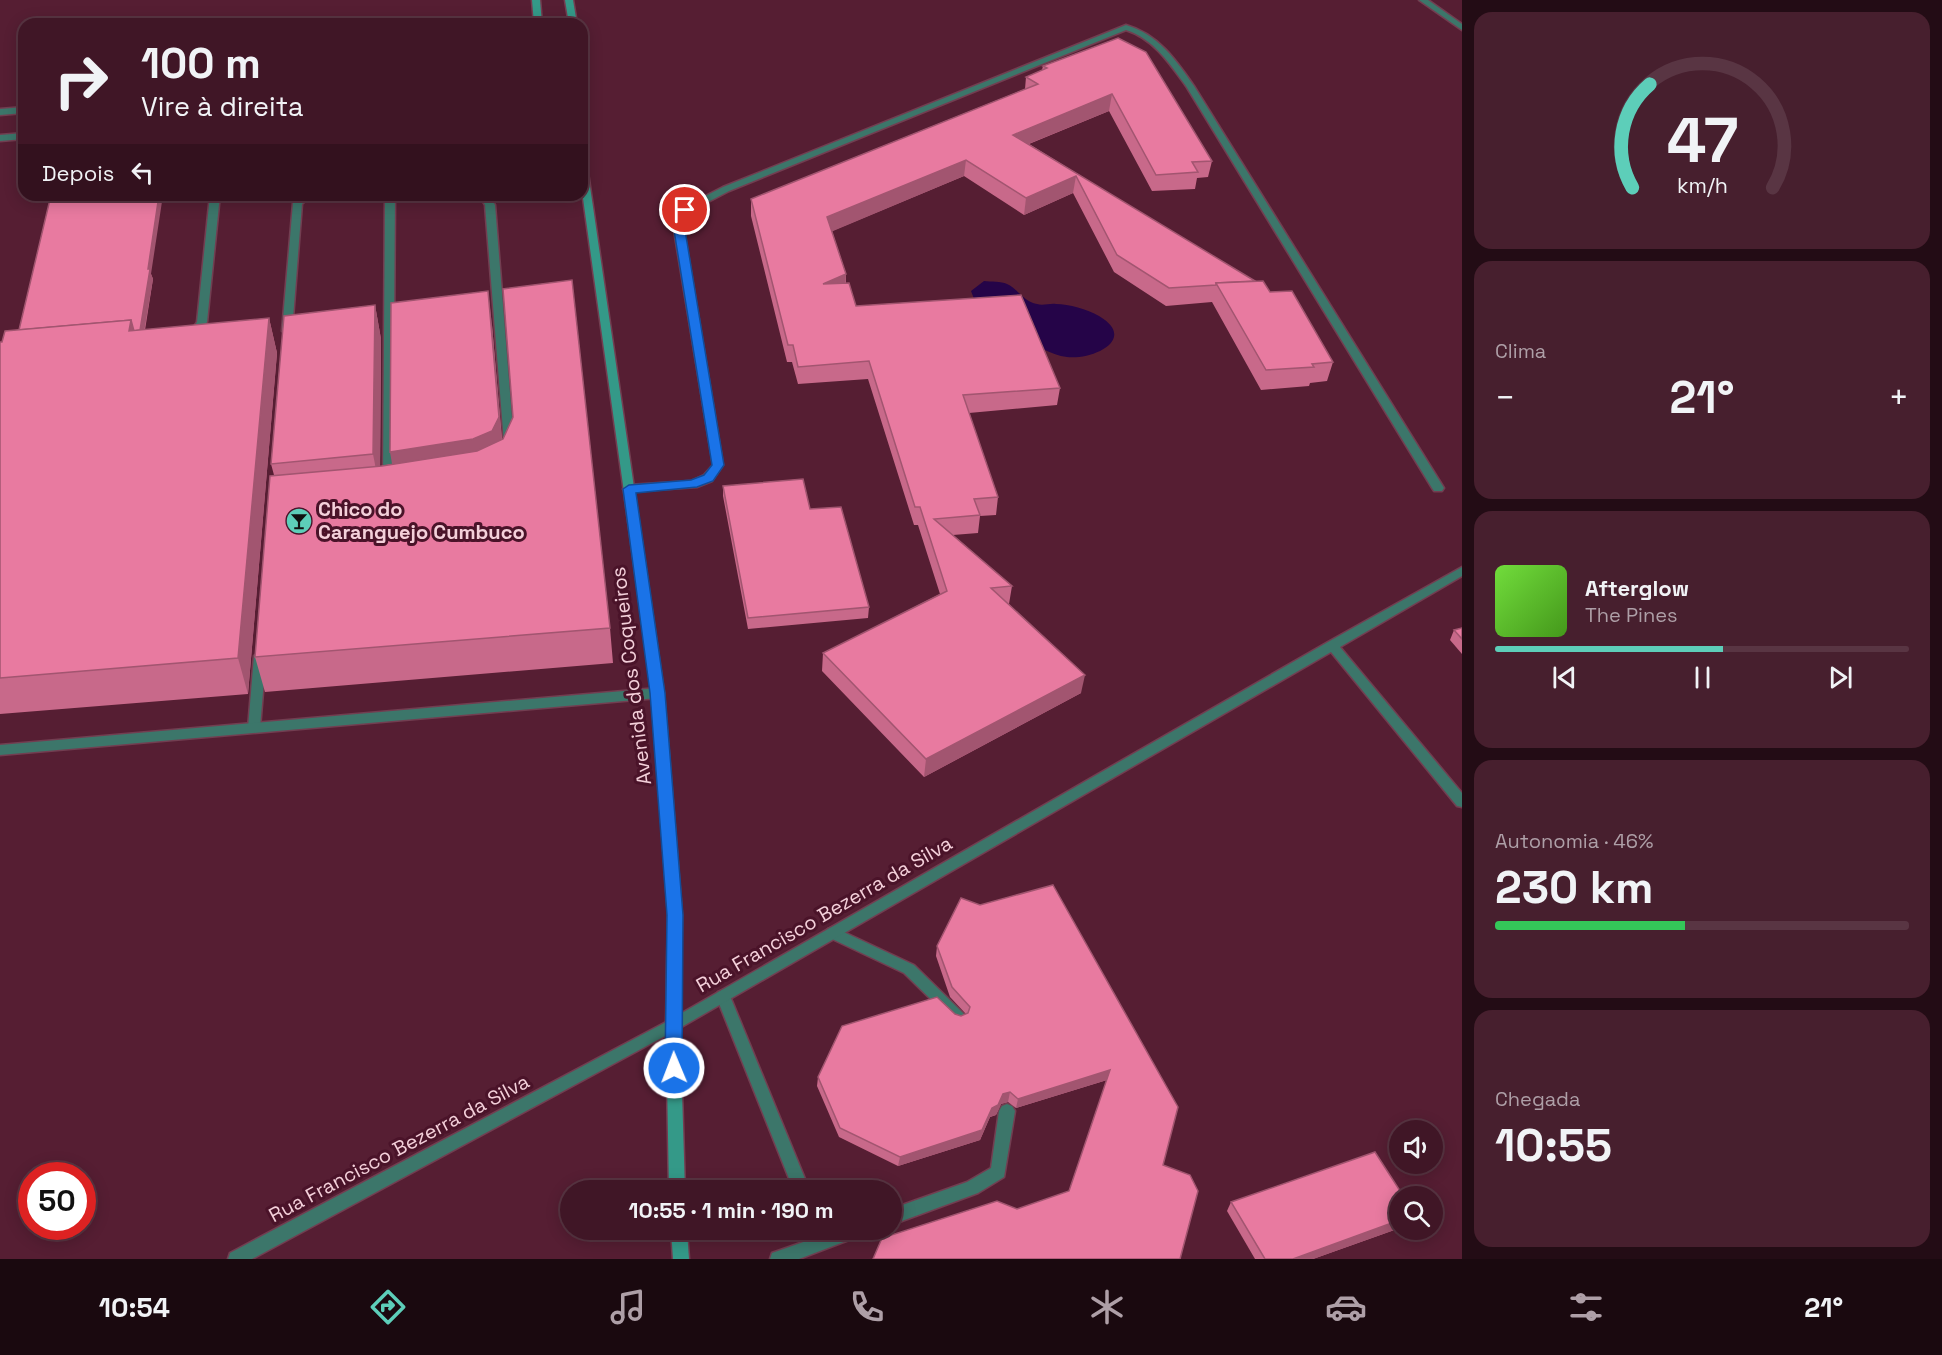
<!DOCTYPE html>
<html lang="pt">
<head>
<meta charset="utf-8">
<style>
	:root { --surface:#401626; --page:#471f2e; --text:#f1f3f6; --muted:#ae9fa7; --line:#593543; --accent:#5dceb9 }
	body { margin:0; font-family:"Space Grotesk",sans-serif; background:var(--page); color:var(--text); height:100vh; display:flex; flex-direction:column; font-size:22px; white-space:nowrap }
	* { box-sizing:border-box; margin:0 }
	p { font-size:20px; color:var(--muted) }
	.icon { flex:none; width:33px; height:33px; fill:none; stroke:currentColor; stroke-width:2; stroke-linecap:round; stroke-linejoin:round }
	.map { position:relative; flex:1; overflow:hidden }
	.details { display:flex; flex-direction:column; gap:12px; padding:12px; background:#230c15; width:480px }
	.details>* { flex:none }
	.hud { position:absolute; left:18px; top:18px; width:570px; height:183px; border-radius:18px; box-shadow:0 3px 15px #0003,0 0 0 2px var(--line); background:#401626; color:var(--text); overflow:hidden }
	.tools { position:absolute; left:1389px; top:1120px; display:grid; gap:12px }
	.tools a { display:grid; place-items:center; width:54px; height:54px; border-radius:50%; background:var(--surface); box-shadow:0 3px 15px #0003,0 0 0 2px var(--line); font-size:30px }
	.speed { position:absolute; left:18px; top:1162px; display:flex; gap:12px; font-size:30px; font-weight:700; text-align:center }
	.speed>* { display:grid; place-content:center; width:78px; height:78px; border-radius:50%; background:var(--surface); box-shadow:0 3px 15px #0003,0 0 0 2px var(--line); line-height:1 }
	.speed .limit { border:9px solid #d22; background:#fff; color:#111 }
	.pin { position:absolute; display:grid; place-items:center; width:51px; height:51px; color:#fff; margin:-26px; border:3px solid #fff; border-radius:50%; box-shadow:0 2px 6px #0007 }
	.me { position:absolute; width:66px; margin:-33px; rotate:359deg; stroke-linejoin:round; filter:drop-shadow(0 0 4px #0008) }
	.turn { display:flex; align-items:center; gap:21px; height:126px; padding:0 24px; font-size:27px }
	.turn .icon { width:78px; height:78px; stroke-width:2.5 }
	.turn b { display:block; font-size:42px; line-height:51px }
	.then { display:flex; align-items:center; height:57px; padding:0 24px; background:#0003; gap:12px; font-size:22px }
	.big { font-size:45px; font-weight:600; line-height:1.1 }
	.details .card { flex:1; display:flex; flex-direction:column; justify-content:center; gap:9px; min-width:0; padding:0 21px; border-radius:18px; background:var(--page) }
	.details .dial { align-items:center; gap:0 }
	.dial svg { height:156px; overflow:visible; fill:none; stroke:var(--line); stroke-width:7; stroke-linecap:round; text-anchor:middle }
	.dial text { fill:var(--text); stroke:none }
	.song { display:flex; align-items:center; gap:18px }
	.cover { width:72px; height:72px; border-radius:9px; background:linear-gradient(135deg,hsl(100 70% 55%),hsl(100 70% 35%)) }
	.played { height:6px; border-radius:3px; background:linear-gradient(90deg,var(--accent) 55%,var(--line) 55%) }
	.keys { display:flex; justify-content:space-around; direction:ltr }
	.heat { display:flex; justify-content:space-between; align-items:center; font-size:33px; direction:ltr }
	.charge { height:9px; border-radius:4px; background:linear-gradient(90deg,#34c759 46%,var(--line) 0) }
	.trip { position:absolute; left:560px; top:1180px; width:342px; height:60px; border-radius:30px; background:var(--surface); box-shadow:0 3px 15px #0003,0 0 0 2px var(--line); font-weight:600; line-height:60px; text-align:center }
	.tabs { display:flex; height:96px; justify-content:space-around; align-items:center; background:#1a090f; color:var(--muted) }
	.tabs .icon { width:42px; height:42px }
	.tabs .selected { color:var(--accent) }
	.tabs b { font-size:27px; color:var(--text) }
	main { display:flex; flex:1; min-height:0 }
	.map>svg:first-child { display:block }
	.water { fill:#250448 }
	.lines { fill:none; stroke-linecap:round; stroke-linejoin:round }
	.lane-casing { stroke:#723e51; stroke-width:3 }
	.street-casing { stroke:#723e51; stroke-width:3 }
	.secondary-casing { stroke:#723e51; stroke-width:3 }
	.lane { fill:#3c766a; fill-rule:evenodd }
	.street { fill:#3c766a; fill-rule:evenodd }
	.secondary { fill:#349988; fill-rule:evenodd }
	.wall { fill:#c8698a }
	.shaded-wall { fill:#a25570 }
	.building { fill:#e87aa0; stroke:#a25570; stroke-width:1.5 }
	.route { fill:#1a73e8; stroke:#114b97; stroke-width:1.5 }
	.labels { text-anchor:middle; stroke-width:6; stroke-linejoin:round; paint-order:stroke }
	.poi-label { font-size:20px; font-weight:bold; fill:#f4d0da; stroke:#4a1329; text-anchor:start }
	.street-label { font-size:20px; fill:#f4d0da; stroke:#4a1329 }
</style>
</head>
<body>
<main>
<div class="map">
<svg width="1462" height="1259" viewBox="0 0 1462 1259">
	<rect width="100%" height="100%" fill="#561e33"/>
	<path class="water" d="M984,281C991,282 1001,281 1007,284C1018,289 1024,302 1037,304C1043,306 1050,303 1056,304C1069,304 1087,309 1099,316C1138,339 1093,360 1067,357C1037,353 1001,321 976,304L971,291Z"/>
	<g class="lines">
		<defs>
			<g id="lane">
				<path d="M210,195H220L207,322L196,339L192,340L187,337L197,322Z"/>
				<path d="M302,195H312L302,204L292,331L287,334L282,331L293,203Z"/>
				<path d="M385,195H395L393,479L388,483L383,479Z"/>
				<path d="M479,195H489L495,205L514,443L509,446L504,443L485,205Z"/>
				<path d="M260,652L266,656L260,728L258,731H250L248,728L254,656Z"/>
				<path d="M833,927L914,965L964,1014L966,1018L964,1022L959,1024L954,1022L904,973L828,937L826,933L828,929Z"/>
				<path d="M723,990L728,992L730,996L810,1191H794L716,996L718,992Z"/>
				<path d="M1007,1104L1012,1106L1015,1111L1004,1177L978,1193L891,1225V1209L967,1182L991,1168L999,1111L1002,1106Z"/>
				<path d="M809,1230H825L826,1233L835,1230H864L862,1235L799,1259H770L772,1253L812,1239Z"/>
			</g>
			<g id="street">
				<path d="M1419,0H1428L1462,24V30Z"/>
				<path d="M1126,25C1158,34 1176,60 1194,86L1444,488L1442,491H1434L1432,488L1186,86C1170,64 1154,39 1126,30L729,191L689,212L683,224L723,465L712,481L697,487L625,492L623,489L629,485L691,481L704,475L713,465L673,224L682,208L723,187Z"/>
				<path d="M24,107V113L0,115V109Z"/>
				<path d="M24,133V139L0,141V135Z"/>
				<path d="M1462,567V576L1340,647L1462,793V807L1457,806L1331,652L678,1029L252,1259H228L230,1253L668,1021L1328,642Z"/>
				<path d="M658,688L662,690L664,693L662,696L658,698L0,755V745Z"/>
			</g>
			<g id="secondary">
				<path d="M532,0H540L542,24H534Z"/>
				<path d="M565,0H573L577,24H569Z"/>
				<path d="M582,156L586,159L664,693L682,915L680,1025L685,1191H669L666,1025L668,915L652,693L582,191Z"/>
				<path d="M671,1230H687L689,1259H673Z"/>
			</g>
		</defs>
		<use href="#lane" class="lane-casing"/>
		<use href="#street" class="street-casing"/>
		<use href="#secondary" class="secondary-casing"/>
		<use href="#lane" class="lane"/>
		<use href="#street" class="street"/>
		<use href="#secondary" class="secondary"/>
	</g>
	<g class="wall">
		<path d="M1118,38L1212,161L1208,177L1197,178L1195,189L1152,191L1109,111L1029,144L1270,292L1333,362L1327,381L1310,383L1309,386L1261,390L1212,302L1166,306L1114,272L1073,193L1024,215L964,176L832,231L846,274V283L856,306L1060,388L1057,405L969,413L998,497L996,515L980,516L978,533L953,535L1012,586L1009,604L1081,693L924,777L822,671L823,653L940,594L918,525H914L868,379L798,384L792,362H787L751,216V199L1025,89L1026,77L1042,70L1043,66Z"/>
		<path d="M151,274L153,279L145,330L269,318L277,353L248,694L0,714V342H2L19,330Z"/>
		<path d="M375,305L381,339L380,466L392,464L492,325L502,439L610,628L613,663L265,692L255,657L274,475L271,464Z"/>
		<path d="M723,486L810,509L869,607L868,618L748,629L723,496Z"/>
		<path d="M1462,628V654L1450,640L1454,630Z"/>
		<path d="M1053,885L1163,1165L1017,1209L1069,1191L1107,1080L1016,1108L1008,1102L1001,1104L996,1115L990,1117L980,1140L898,1166L839,1137L817,1086L818,1077L955,1014L961,1016L966,1014L950,997L936,956L937,946L980,905Z"/>
		<path d="M1400,1197V1228L1313,1259H1255L1227,1211L1231,1202Z"/>
	</g>
	<g class="shaded-wall">
		<path d="M1112,94L1109,111L1011,151L1013,135Z"/>
		<path d="M966,160L964,176L826,234L827,217Z"/>
		<path d="M1076,176L1073,193L1024,215L1026,198Z"/>
		<path d="M159,195H163L151,274L153,279L142,344L140,334L148,269Z"/>
		<path d="M846,274L845,292L823,284Z"/>
		<path d="M488,291L492,325L503,453L396,487L390,452Z"/>
		<path d="M375,305L381,339L380,490L373,454Z"/>
		<path d="M269,318L277,353L248,694L238,658Z"/>
		<path d="M131,320L141,354L129,331Z"/>
		<path d="M1085,675L1081,693L924,777L926,759Z"/>
		<path d="M1110,1070L1107,1080L1016,1108L1018,1099Z"/>
		<path d="M1010,1092L1008,1102L1001,1104L996,1115L990,1117L980,1140L898,1166L900,1157L992,1108L1003,1094Z"/>
		<path d="M1400,1220V1228L1313,1259H1293Z"/>
	</g>
	<g class="building">
		<path d="M1118,38L1146,52L1212,161L1192,162L1198,172L1156,175L1112,94L1013,135L1255,281L1216,283V285L1169,288L1117,255L1076,176L1026,198L966,160L827,217L846,274L823,284L849,283L856,306L1021,295L1060,388L963,395L998,497L974,499L980,515L934,519L1012,586L991,588L1085,675L926,759L823,653L947,591L920,507H915L869,361L798,367L793,345H788L751,199L1038,84L1026,77L1047,68L1043,66Z"/>
		<path d="M51,195H159L148,269H150L140,330L134,331L131,320L19,330Z"/>
		<path d="M572,280L610,628L255,657L270,476L382,466L477,451L503,439L513,417L503,289Z"/>
		<path d="M1263,281L1270,292L1292,291L1333,362L1312,364L1314,367L1266,370L1216,283Z"/>
		<path d="M488,291L499,417L492,431L473,439L390,452L391,303Z"/>
		<path d="M375,305L373,454L271,464L284,316Z"/>
		<path d="M269,318L238,658L0,678V342H2L5,331L131,320L129,331Z"/>
		<path d="M803,479L810,509L841,507L869,607L748,618L723,486Z"/>
		<path d="M1462,628V639L1454,630Z"/>
		<path d="M1053,885L1178,1107L1163,1165L1190,1175L1198,1191L1180,1259H873L882,1238L997,1201L1017,1209L1069,1191L1110,1070L1018,1099L1010,1092L1003,1094L998,1105L992,1108L982,1130L900,1157L840,1128L818,1077L842,1026L937,997L955,1014L961,1016L968,1013L970,1007L952,987L937,946L961,898L980,905Z"/>
		<path d="M1375,1152L1404,1197H1400V1220L1293,1259H1265L1231,1202Z"/>
	</g>
	<path class="route" d="M685,207L690,210L684,224L724,465L713,481L697,487L636,493L665,693L683,915L682,1068L680,1074L674,1076L668,1074L665,1068L667,915L650,693L623,489L629,485L691,480L704,475L712,465L673,224L681,208Z"/>
	<defs>
		<symbol id="bar-disc" viewBox="-11 -11 22 22"><circle r="9.5" fill="#5dceb9" stroke="#4a1329"/><path d="M-6-5H6L.8 .8V4.5H3.5V6h-7V4.5H-.8V.8Z" fill="#111"/></symbol>
	</defs>
	<g fill-rule="evenodd">
		<use href="#bar-disc" x="284" y="506" width="30" height="30"/>
	</g>
	<g class="labels">
		<g class="poi-label">
			<text x="318" y="516">Chico do<tspan x="318" dy="23">Caranguejo Cumbuco</tspan></text>
		</g>
		<g class="street-label">
			<text transform="translate(631 676) rotate(-97)" y="7">Avenida dos Coqueiros</text>
			<text transform="translate(824 914) rotate(-30)" y="7">Rua Francisco Bezerra da Silva</text>
			<text transform="translate(399 1148) rotate(-28)" y="7">Rua Francisco Bezerra da Silva</text>
		</g>
	</g>
</svg>
<div class="tools">
<a><svg class="icon" aria-label="sound" viewBox="0 0 24 24"><path d="M4 9h4l5-4v14l-5-4H4zM17 9q2 3 0 6"/></svg></a>
<a><svg class="icon" aria-label="search" viewBox="0 0 24 24"><circle cx="10" cy="10" r="6"/><path d="M15 15l6 6"/></svg></a>
</div>
<div class="speed"><div class="limit">50</div></div>
<div class="pin" style="left:685px;top:210px;background:#d93025"><svg class="icon" aria-label="arrive" viewBox="0 0 24 24"><path d="M6 21V4h12l-3 4 3 4H6"/></svg></div>
<svg class="me" style="left:674px;top:1068px" viewBox="-20 -20 40 40"><circle r="17" fill="#1a73e8" stroke="#fff" stroke-width="3"/><path d="M0-11L8 9 0 5-8 9z" fill="#fff"/></svg>
<div class="trip">10:55 · 1 min · 190 m</div>
<div class="hud">
<div class="turn"><svg class="icon" aria-label="right" viewBox="0 0 24 24"><path d="M7 20v-9h11M14 6l5 5-5 5"/></svg><div><b>100 m</b>Vire à direita</div></div>
<div class="then">Depois<svg class="icon" aria-label="left" viewBox="0 0 24 24"><path d="M17 20v-9H6M10 6l-5 5 5 5"/></svg></div>
</div>
</div>
<section class="details">
<div class="card dial"><svg viewBox="0 0 100 80">
<path d="M14 69A42 42 0 1 1 86 69"/>
<path d="M14 69A42 42 0 0 1 23 16" stroke="#5dceb9"/>
<text x="50" y="56" font-size="32" font-weight="700">47</text>
<text x="50" y="72" font-size="11">km/h</text>
</svg></div>
<div class="card"><p>Clima</p>
<div class="heat"><a>−</a><b class="big">21°</b><a>+</a></div>
</div>
<div class="card">
<div class="song"><i class="cover"></i><div><b>Afterglow</b><p>The Pines</p></div></div>
<div class="played"></div>
<div class="keys"><svg class="icon" aria-label="previous" viewBox="0 0 24 24"><path d="M18 5L8 12l10 7zM5 5v14"/></svg><svg class="icon" aria-label="pause" viewBox="0 0 24 24"><path d="M8 5v14M16 5v14"/></svg><svg class="icon" aria-label="next" viewBox="0 0 24 24"><path d="M6 5l10 7-10 7zM19 5v14"/></svg></div>
</div>
<div class="card"><p>Autonomia · 46%</p><b class="big">230 km</b><div class="charge"></div></div>
<div class="card"><p>Chegada</p><b class="big">10:55</b></div>
</section>
</main>
<nav class="tabs">
<b>10:54</b>
<svg class="icon selected" aria-label="directions" viewBox="0 0 24 24"><path d="M12 3l9 9-9 9-9-9zM9 14v-3h6M13 9l2 2-2 2"/></svg>
<svg class="icon" aria-label="music" viewBox="0 0 24 24"><path d="M9 18V5l10-2v13"/><circle cx="6" cy="18" r="3"/><circle cx="16" cy="16" r="3"/></svg>
<svg class="icon" aria-label="phone" viewBox="0 0 24 24"><path d="M5 4h4l2 5-3 2q2 4 5 5l2-3 5 2v4C11 20 4 13 5 4z"/></svg>
<svg class="icon" aria-label="climate" viewBox="0 0 24 24"><path d="M12 3v18M4 7l16 10M4 17L20 7"/></svg>
<svg class="icon" aria-label="car" viewBox="0 0 24 24"><path d="M5 17H2v-5l4-1 3-4h7l3 4 3 1v5h-3M9 17h6M6 11h13"/><circle cx="7" cy="17" r="2"/><circle cx="17" cy="17" r="2"/></svg>
<svg class="icon" aria-label="filters" viewBox="0 0 24 24"><path d="M4 7h16M4 17h16"/><circle cx="9" cy="7" r="2"/><circle cx="15" cy="17" r="2"/></svg>
<b>21°</b>
</nav>
</body>
</html>
